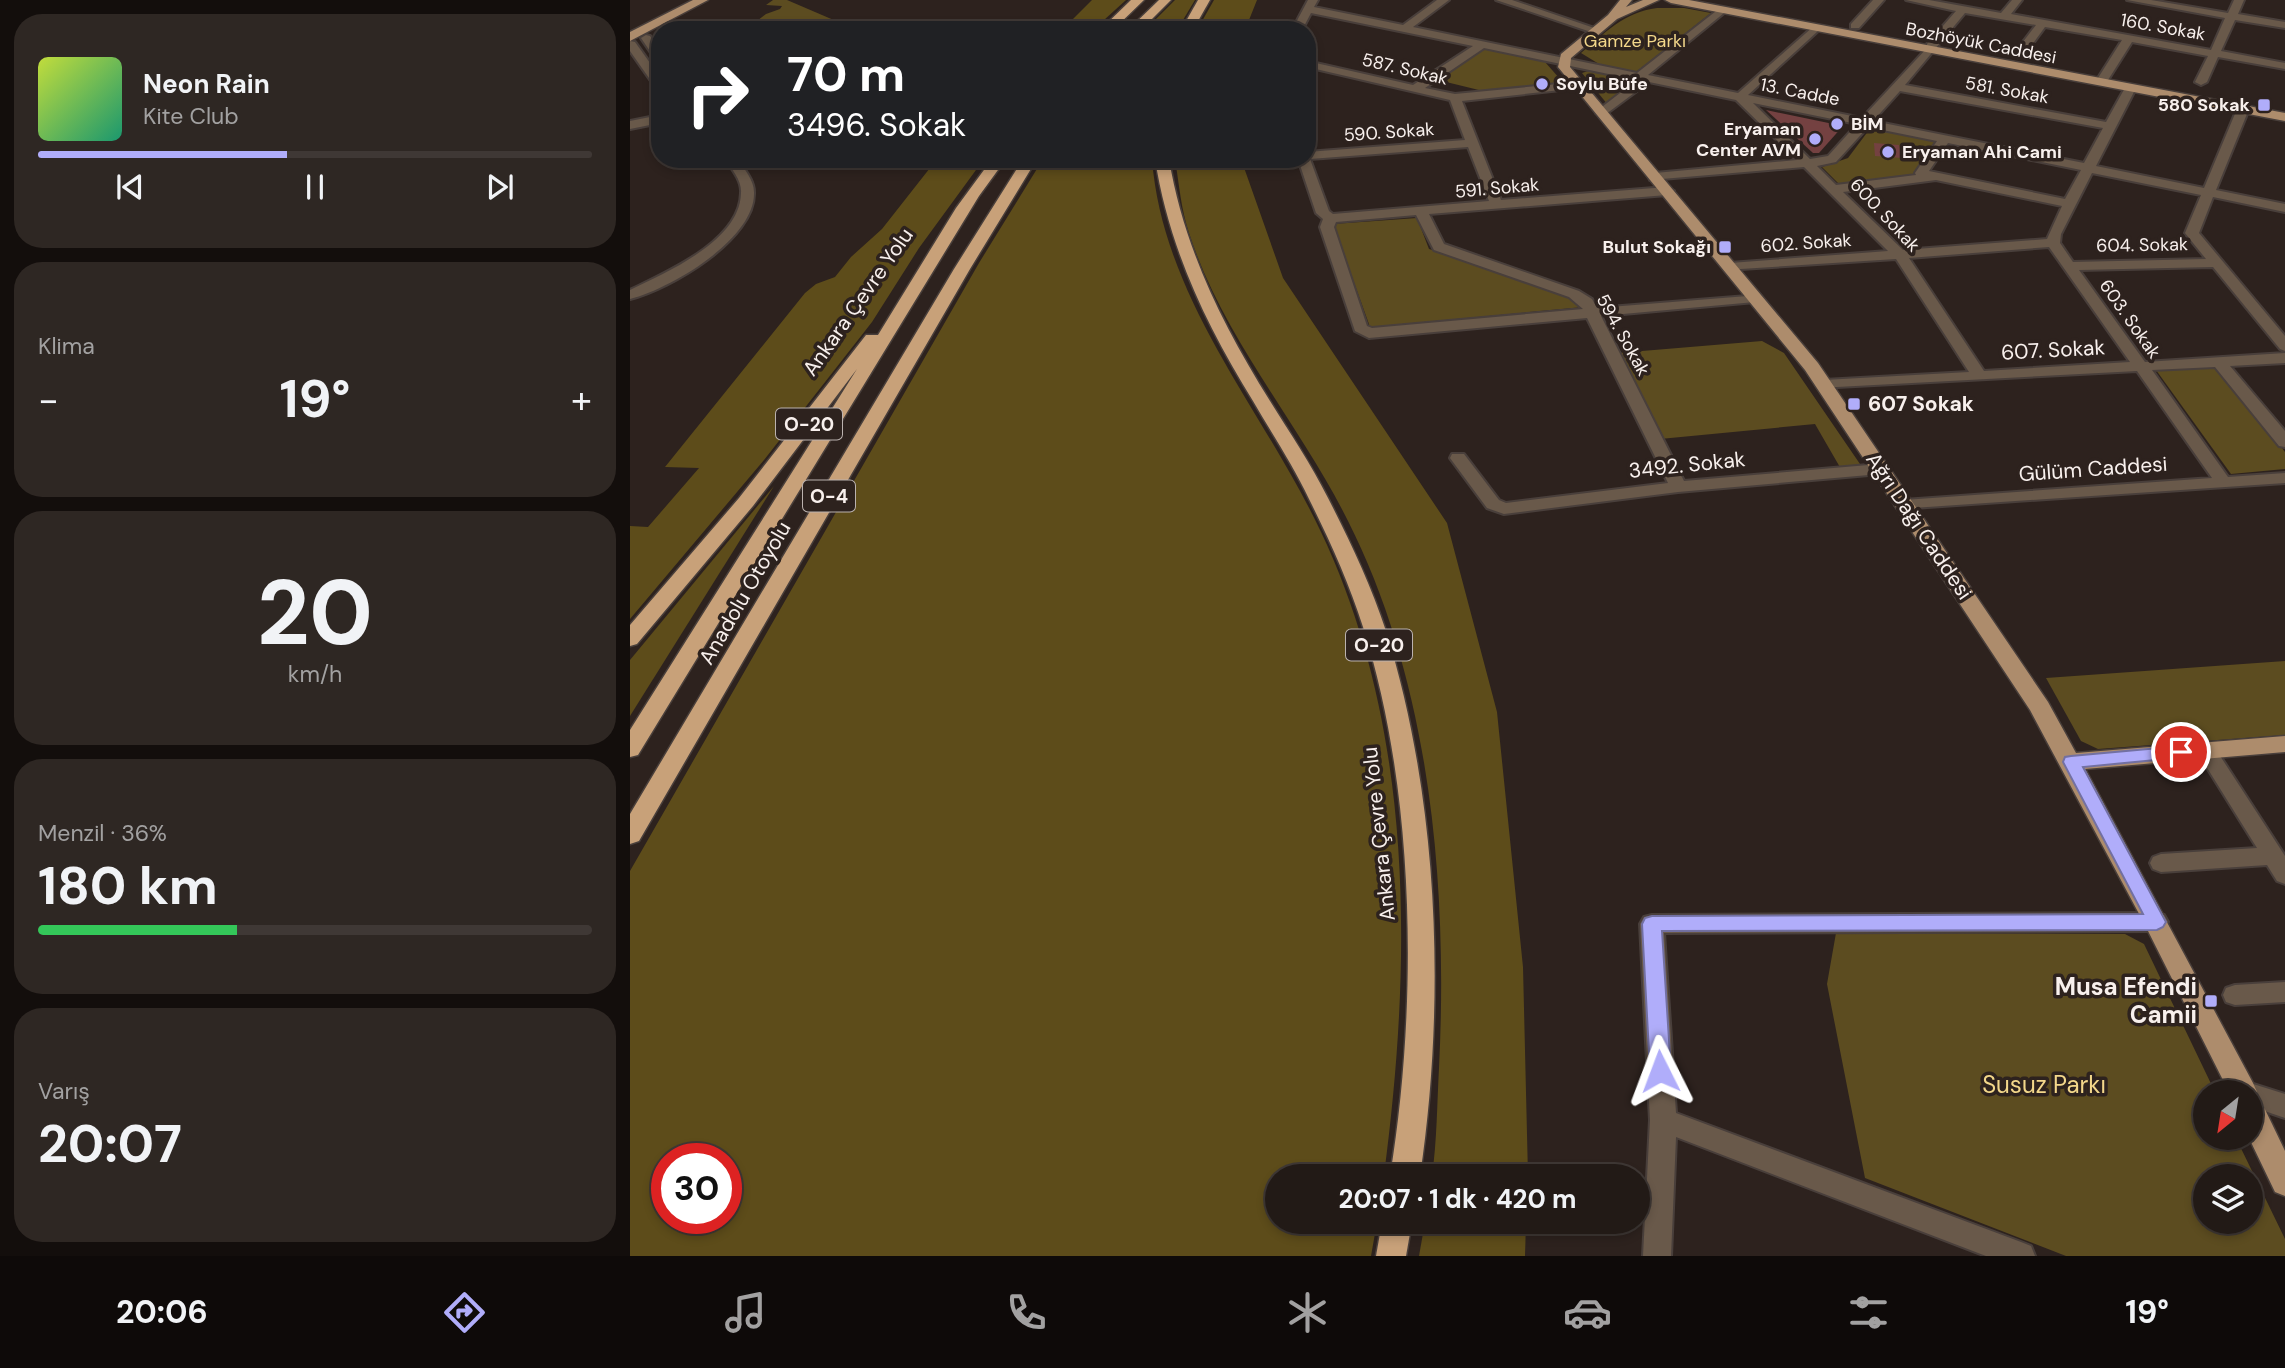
<!DOCTYPE html>
<html lang="tr">
<head>
<meta charset="utf-8">
<style>
	:root { --surface:#221a16; --page:#2e2723; --text:#f1f3f6; --muted:#a2a1a1; --line:#3f3835; --accent:#b0adfa }
	body { margin:0; font-family:"DM Sans",sans-serif; background:var(--page); color:var(--text); height:100vh; display:flex; flex-direction:column; font-size:26px; white-space:nowrap }
	* { box-sizing:border-box; margin:0 }
	p { font-size:23px; color:var(--muted) }
	.icon { flex:none; width:38px; height:38px; fill:none; stroke:currentColor; stroke-width:2; stroke-linecap:round; stroke-linejoin:round }
	.map { position:relative; flex:1; overflow:hidden }
	.sheet { display:flex; flex-direction:column; gap:14px; padding:14px; background:#130e0c; width:630px }
	.sheet>* { flex:none }
	.banner { position:absolute; left:21px; top:21px; width:665px; height:147px; border-radius:28px; box-shadow:0 4px 10px #0003,0 0 0 2px var(--line); background:#202124; color:#fff; overflow:hidden }
	.needle { width:46px; rotate:210deg }
	.fabs { position:absolute; left:1563px; top:1080px; display:grid; gap:14px }
	.fabs a { display:grid; place-items:center; width:70px; height:70px; border-radius:50%; background:var(--surface); box-shadow:0 4px 10px #0003,0 0 0 2px var(--line); font-size:35px }
	.speed { position:absolute; left:21px; top:1143px; display:flex; gap:14px; font-size:35px; font-weight:700; text-align:center }
	.speed>* { display:grid; place-content:center; width:91px; height:91px; border-radius:50%; background:var(--surface); box-shadow:0 4px 10px #0003,0 0 0 2px var(--line); line-height:1 }
	.speed .limit { border:10px solid #d22; background:#fff; color:#111 }
	.pin { position:absolute; display:grid; place-items:center; width:60px; height:60px; color:#fff; margin:-30px; border:4px solid #fff; border-radius:50%; box-shadow:0 2px 7px #0007 }
	.me { position:absolute; width:77px; margin:-38px; rotate:357deg; stroke-linejoin:round; filter:drop-shadow(0 0 5px #0008) }
	.turn { display:flex; align-items:center; gap:24px; height:147px; padding:0 21px; font-size:32px }
	.turn .icon { width:91px; height:91px; stroke-width:2.5 }
	.turn b { display:block; font-size:49px; line-height:60px }
	.big { font-size:52px; font-weight:700; line-height:1.1 }
	.sheet .tile { flex:1; display:flex; flex-direction:column; justify-content:center; gap:10px; min-width:0; padding:0 24px; border-radius:28px; background:var(--page) }
	.sheet .dial { align-items:center; gap:0 }
	.dial b { font-size:91px; line-height:1 }
	.song { display:flex; align-items:center; gap:21px }
	.cover { width:84px; height:84px; border-radius:10px; background:linear-gradient(135deg,hsl(70 70% 55%),hsl(160 70% 35%)) }
	.played { height:7px; border-radius:4px; background:linear-gradient(90deg,var(--accent) 45%,var(--line) 45%) }
	.keys { display:flex; justify-content:space-around; direction:ltr }
	.heat { display:flex; justify-content:space-between; align-items:center; font-size:38px; direction:ltr }
	.charge { height:10px; border-radius:5px; background:linear-gradient(90deg,#34c759 36%,var(--line) 0) }
	.trip { position:absolute; left:635px; top:1164px; width:385px; height:70px; border-radius:35px; background:var(--surface); box-shadow:0 4px 10px #0003,0 0 0 2px var(--line); font-weight:700; line-height:70px; text-align:center }
	.tabs { display:flex; height:112px; justify-content:space-around; align-items:center; background:#0e0a09; color:var(--muted) }
	.tabs .icon { width:49px; height:49px }
	.tabs .on { color:var(--accent) }
	.tabs b { font-size:32px; color:var(--text) }
	main { display:flex; flex:1; min-height:0 }
	.map>svg:first-child { display:block }
	.green { fill:#5c4c20; fill-rule:evenodd }
	.forest { fill:#5d4c1a; fill-rule:evenodd }
	.building { fill:#744141 }
	.lines { fill:none; stroke-linecap:round; stroke-linejoin:round }
	.minor-casing { stroke:#493f3b; stroke-width:4 }
	.major-casing { stroke:#493f3b; stroke-width:3 }
	.highway-casing { stroke:#493f3b; stroke-width:3 }
	.minor { fill:#69594a; fill-rule:evenodd }
	.major { fill:#ad8c6c; fill-rule:evenodd }
	.highway { fill:#c8a179; fill-rule:evenodd }
	.route { fill:#b0adfa; stroke:#7270a2; stroke-width:2 }
	.poi-dot { fill:#b0adfa; stroke:#2d221e; stroke-width:2.5 }
	.labels { text-anchor:middle; stroke-width:7; stroke-linejoin:round; paint-order:stroke }
	.far-street-label { font-size:18px; fill:#f8f0ed; stroke:#2d221e }
	.far-park-label { font-size:18px; fill:#f3d78a; stroke:#2d221e }
	.far-poi-label { font-size:18px; font-weight:bold; fill:#f8f0ed; stroke:#2d221e; text-anchor:start }
	.shield { fill:#2d221e; stroke:#bbb2af; stroke-width:2 }
	.shield-label { font-size:19px; font-weight:bold; fill:#f8f0ed }
	.street-label { font-size:21px; fill:#f8f0ed; stroke:#2d221e }
	.poi-label { font-size:21px; font-weight:bold; fill:#f8f0ed; stroke:#2d221e; text-anchor:start }
	.near-poi-label { font-size:24px; font-weight:bold; fill:#f8f0ed; stroke:#2d221e; text-anchor:end }
	.near-park-label { font-size:24px; fill:#f3d78a; stroke:#2d221e }
</style>
</head>
<body>
<main>
<section class="sheet">
<div class="tile">
<div class="song"><i class="cover"></i><div><b>Neon Rain</b><p>Kite Club</p></div></div>
<div class="played"></div>
<div class="keys"><svg class="icon" aria-label="previous" viewBox="0 0 24 24"><path d="M18 5L8 12l10 7zM5 5v14"/></svg><svg class="icon" aria-label="pause" viewBox="0 0 24 24"><path d="M8 5v14M16 5v14"/></svg><svg class="icon" aria-label="next" viewBox="0 0 24 24"><path d="M6 5l10 7-10 7zM19 5v14"/></svg></div>
</div>
<div class="tile"><p>Klima</p>
<div class="heat"><a>−</a><b class="big">19°</b><a>+</a></div>
</div>
<div class="tile dial"><b>20</b><p>km/h</p></div>
<div class="tile"><p>Menzil · 36%</p><b class="big">180 km</b><div class="charge"></div></div>
<div class="tile"><p>Varış</p><b class="big">20:07</b></div>
</section>
<div class="map">
<svg width="1655" height="1256" viewBox="0 0 1655 1256">
	<rect width="100%" height="100%" fill="#2d221e"/>
	<g class="green">
		<path d="M143,0H157L227,30L123,24L136,14L150,9L152,6L136,5Z"/>
		<path d="M1027,8H1054L1081,13L1006,72L969,64L951,53C975,33 994,12 1027,8Z"/>
		<path d="M853,49L915,62L930,79L922,85L857,92L808,80Z"/>
		<path d="M958,71H965L1009,80L978,105L952,73Z"/>
		<path d="M1242,126L1311,140L1285,177L1210,185L1192,167L1218,158Z"/>
		<path d="M787,218L799,249C835,260 931,285 954,307L740,327L703,224Z"/>
		<path d="M1132,341L1154,353L1230,464L1211,469L1185,424L1030,439L988,353Z"/>
		<path d="M1589,367L1655,452V469L1601,474L1526,370Z"/>
		<path d="M1655,661V735L1468,749L1451,741L1416,678Z"/>
		<path d="M1206,933L1495,934L1514,944L1585,1092H1575V1138H1606L1655,1239V1256H1436L1235,1178L1197,984ZM1575,1176H1620V1222H1575Z"/>
	</g>
	<g class="forest">
		<path d="M462,0H496L463,30H432Z"/>
		<path d="M545,0H565L547,30H515Z"/>
		<path d="M584,0H627L615,30H567Z"/>
		<path d="M307,159H354L289,248L242,322L134,460L0,619V526L18,527L69,468L35,467L175,293L186,284L205,277L221,257L252,229Z"/>
		<path d="M413,159H522C533,300 633,409 691,532C785,730 782,962 754,1175L648,1176V1222H747L741,1256H0V871L349,263ZM37,1158H96V1218H37Z"/>
		<path d="M545,159H611L653,278L817,523L867,712L893,967L898,1176H802C807,1141 807,1104 809,1068C818,887 801,685 718,521C669,423 593,338 559,233C551,209 549,184 545,159Z"/>
		<path d="M144,486L0,716V660Z"/>
		<path d="M795,1222H896L895,1256H789Z"/>
	</g>
	<g class="building">
		<path d="M1136,110L1213,126L1189,153H1183Z"/>
		<path d="M1244,143L1269,145L1272,158L1245,156Z"/>
	</g>
	<g class="lines">
		<defs>
			<g id="minor">
				<path d="M678,0H688L684,7L773,25L807,0H819L783,27L1007,73L1090,8L1095,11L1094,13L1018,75L1108,93L1184,26L1189,29L1188,31L1118,95L1232,118L1297,48V44L1326,11L1276,0H1299L1371,13L1382,0H1392L1381,14L1581,50L1595,18L1497,0H1521L1598,13L1604,0H1614L1608,14L1655,22V28L1605,20L1591,51L1655,63V69L1588,57L1577,82L1571,85L1565,82L1578,56L1502,42L1478,80L1474,81L1468,78L1492,40L1415,27L1393,57L1389,58L1383,55L1406,25L1335,13L1275,85L1476,122L1496,86H1504L1506,88L1466,166L1574,188L1607,109L1617,106L1619,109L1586,190L1655,204V212L1583,197L1569,233L1655,336V351L1650,349L1583,267L1449,270L1515,362L1655,353V363L1600,366L1655,431V447L1649,446L1585,367L1522,370L1598,477L1655,473V483L1268,509L1265,505L1268,501L1274,500L1582,478L1507,371L1188,388L1186,385L1194,380L1339,372L1266,259L1095,270L1093,267L1100,263L1258,251L1174,167L1020,180L1019,177L1025,173L1167,160L1106,100L1019,82L972,117L966,113L968,110L1007,80L854,48L795,88L825,94L949,82L955,85L949,88L832,101L871,200L1037,187L1044,191L1037,195L799,214L814,244L949,291L962,299L967,308L1130,295L1132,298L1130,301L1125,302L971,316L1054,481L1250,464L1258,469L1250,474L1048,492L874,514L857,508L820,458L822,454H834L869,500L876,503L1038,483L957,318L739,338L725,331L690,227L693,219L686,213L668,159H677V152L835,140L820,100L677,67V61L783,85L843,46L681,13L672,30H662ZM1270,91L1473,128L1454,163L1243,121ZM1123,103L1227,124L1198,156L1180,159ZM1238,127L1307,141L1285,173L1286,175L1206,185L1187,166L1206,162ZM1318,143L1451,170L1435,199L1299,171ZM838,147L859,201L703,214L699,211L680,159ZM1462,173L1571,195L1555,233L1576,259L1443,262L1430,243L1431,234ZM1306,180L1432,206L1417,239L1273,250L1213,192ZM786,215L804,250L939,297L953,309L742,328L737,326L704,227L706,222ZM1419,247L1500,362L1354,371L1279,258Z"/>
				<path d="M866,0H882L970,30L961,32Z"/>
				<path d="M1243,0H1254L1229,28H1221V24Z"/>
				<path d="M16,35L20,36L30,50V61L26,60L11,38Z"/>
				<path d="M0,41L5,42L30,77V89L26,88L0,51Z"/>
				<path d="M30,115V123L0,129V121Z"/>
				<path d="M95,159H108C114,169 124,180 124,192C126,239 40,289 0,299V290C37,272 110,241 111,193C112,181 102,169 95,159Z"/>
				<path d="M1576,742L1583,745L1655,856V884L1647,881L1637,865L1531,872L1523,869L1520,863L1523,857L1531,854L1627,848L1566,750L1569,745Z"/>
				<path d="M1526,913L1534,915L1538,922L1534,929L1526,931L1034,933L1046,1113L1391,1242L1401,1246L1405,1256H1356L1046,1137L1041,1256H1013L1020,1120L1010,924L1014,917L1022,915Z"/>
				<path d="M1655,982V1002L1605,1005L1596,1002L1593,995L1596,988L1605,985Z"/>
				<path d="M1620,1083L1655,1094V1118L1620,1106V1092H1608L1611,1086Z"/>
			</g>
			<g id="major">
				<path d="M63,0H78L0,41V32Z"/>
				<path d="M990,0H1002L996,7L1013,0H1029L987,19L941,58L940,67L1188,363L1418,702L1446,753L1655,736V752L1455,769L1623,1083L1627,1092L1625,1097L1630,1099L1655,1151V1196L1645,1192L1619,1138L1620,1092H1599L1515,925L1400,710L1175,370L928,67L931,54L978,15Z"/>
				<path d="M1035,0H1059L1655,113V121L1041,3Z"/>
			</g>
			<g id="highway">
				<path d="M501,0H514L483,30H470Z"/>
				<path d="M529,0H541L511,30H498Z"/>
				<path d="M568,0H580L563,30H551Z"/>
				<path d="M362,159H376L349,196L8,755L0,757V730L227,369L123,506L7,644L0,646V625L109,498L236,335H248L326,208Z"/>
				<path d="M393,159H407L340,269L9,841L0,844V814L324,269Z"/>
				<path d="M525,159H539C554,248 592,324 640,401C660,433 681,464 698,498C720,541 741,585 756,631C809,800 816,1001 790,1176H760C788,1006 786,793 733,627C719,583 700,541 679,499C663,465 642,434 623,401C576,325 539,248 525,159Z"/>
				<path d="M752,1222H782L776,1256H746Z"/>
			</g>
		</defs>
		<use href="#minor" class="minor-casing"/>
		<use href="#major" class="major-casing"/>
		<use href="#highway" class="highway-casing"/>
		<use href="#minor" class="minor"/>
		<use href="#major" class="major"/>
		<use href="#highway" class="highway"/>
	</g>
	<path class="route" d="M1551,746L1557,748L1560,752L1557,757L1453,767L1536,922L1533,927L1527,930L1032,931L1041,1071L1038,1078L1030,1080L1023,1078L1020,1071L1012,924L1015,918L1022,916L1513,914L1433,762L1435,757L1441,756Z"/>
	<g class="poi-dot">
		<circle cx="912" cy="84" r="7"/>
		<rect x="1627" y="98" width="14" height="14" rx="3.5"/>
		<circle cx="1207" cy="124" r="7"/>
		<circle cx="1185" cy="139" r="7"/>
		<circle cx="1258" cy="152" r="7"/>
		<rect x="1088" y="240" width="14" height="14" rx="3.5"/>
		<rect x="1217" y="397" width="14" height="14" rx="3.5"/>
		<rect x="1574" y="994" width="14" height="14" rx="3.5"/>
	</g>
	<g class="labels">
		<g class="far-street-label">
			<text transform="translate(1533 27) rotate(10)" y="6">160. Sokak</text>
			<text transform="translate(1351 43) rotate(11)" y="6">Bozhöyük Caddesi</text>
			<text transform="translate(775 69) rotate(13)" y="6">587. Sokak</text>
			<text transform="translate(1377 90) rotate(10)" y="6">581. Sokak</text>
			<text transform="translate(1170 92) rotate(11)" y="6">13. Cadde</text>
			<text transform="translate(759 132) rotate(-4)" y="6">590. Sokak</text>
			<text transform="translate(867 188) rotate(-5)" y="6">591. Sokak</text>
			<text transform="translate(1255 215) rotate(47)" y="6">600. Sokak</text>
			<text transform="translate(1176 243) rotate(-4)" y="6">602. Sokak</text>
			<text transform="translate(1512 245) rotate(-1)" y="6">604. Sokak</text>
			<text transform="translate(1500 319) rotate(55)" y="6">603. Sokak</text>
			<text transform="translate(993 335) rotate(61)" y="6">594. Sokak</text>
		</g>
		<g class="far-park-label">
			<text x="1005" y="47">Gamze Parkı</text>
		</g>
		<g class="far-poi-label">
			<text x="926" y="90">Soylu Büfe</text>
			<text x="1620" y="111" text-anchor="end">580 Sokak</text>
			<text x="1221" y="130">BİM</text>
			<text x="1171" y="135" text-anchor="end">Eryaman<tspan x="1171" dy="21">Center AVM</tspan></text>
			<text x="1272" y="158">Eryaman Ahi Cami</text>
			<text x="1081" y="253" text-anchor="end">Bulut Sokağı</text>
		</g>
		<g class="shield">
			<rect x="146" y="408.5" width="66" height="31" rx="5"/>
			<rect x="173" y="480.5" width="52" height="31" rx="5"/>
			<rect x="716" y="629.5" width="66" height="31" rx="5"/>
		</g>
		<g class="shield-label">
			<text x="179" y="431">O-20</text>
			<text x="199" y="503">O-4</text>
			<text x="749" y="652">O-20</text>
		</g>
		<g class="street-label">
			<text transform="translate(228 302) rotate(-55)" y="7">Ankara Çevre Yolu</text>
			<text transform="translate(1423 350) rotate(-3)" y="7">607. Sokak</text>
			<text transform="translate(1057 465) rotate(-6)" y="7">3492. Sokak</text>
			<text transform="translate(1463 469) rotate(-4)" y="7">Gülüm Caddesi</text>
			<text transform="translate(1289 526) rotate(56)" y="7">Ağrı Dağı Caddesi</text>
			<text transform="translate(115 593) rotate(-60)" y="7">Anadolu Otoyolu</text>
			<text transform="translate(749 834) rotate(-96)" y="7">Ankara Çevre Yolu</text>
		</g>
		<g class="poi-label">
			<text x="1238" y="411">607 Sokak</text>
		</g>
		<g class="near-poi-label">
			<text x="1567" y="995">Musa Efendi<tspan x="1567" dy="28">Camii</tspan></text>
		</g>
		<g class="near-park-label">
			<text x="1414" y="1093">Susuz Parkı</text>
		</g>
	</g>
</svg>
<div class="fabs">
<a><svg class="needle" viewBox="-14 -14 28 28"><path d="M0-13l5 13h-10z" fill="#e53935"/><path d="M0 13l5-13h-10z" fill="#a2a1a1"/></svg></a>
<a><svg class="icon" aria-label="layers" viewBox="0 0 24 24"><path d="M12 4l9 5-9 5-9-5zM3 14l9 5 9-5"/></svg></a>
</div>
<div class="speed"><div class="limit">30</div></div>
<div class="pin" style="left:1551px;top:752px;background:#d93025"><svg class="icon" aria-label="arrive" viewBox="0 0 24 24"><path d="M6 21V4h12l-3 4 3 4H6"/></svg></div>
<svg class="me" style="left:1030px;top:1071px" viewBox="-20 -20 40 40"><path d="M0-17L14 15 0 8-14 15z" fill="#b0adfa" stroke="#fff" stroke-width="4"/></svg>
<div class="trip">20:07 · 1 dk · 420 m</div>
<div class="banner">
<div class="turn"><svg class="icon" aria-label="right" viewBox="0 0 24 24"><path d="M7 20v-9h11M14 6l5 5-5 5"/></svg><div><b>70 m</b>3496. Sokak</div></div>
</div>
</div>
</main>
<nav class="tabs">
<b>20:06</b>
<svg class="icon on" aria-label="directions" viewBox="0 0 24 24"><path d="M12 3l9 9-9 9-9-9zM9 14v-3h6M13 9l2 2-2 2"/></svg>
<svg class="icon" aria-label="music" viewBox="0 0 24 24"><path d="M9 18V5l10-2v13"/><circle cx="6" cy="18" r="3"/><circle cx="16" cy="16" r="3"/></svg>
<svg class="icon" aria-label="phone" viewBox="0 0 24 24"><path d="M5 4h4l2 5-3 2q2 4 5 5l2-3 5 2v4C11 20 4 13 5 4z"/></svg>
<svg class="icon" aria-label="climate" viewBox="0 0 24 24"><path d="M12 3v18M4 7l16 10M4 17L20 7"/></svg>
<svg class="icon" aria-label="car" viewBox="0 0 24 24"><path d="M5 17H2v-5l4-1 3-4h7l3 4 3 1v5h-3M9 17h6M6 11h13"/><circle cx="7" cy="17" r="2"/><circle cx="17" cy="17" r="2"/></svg>
<svg class="icon" aria-label="filters" viewBox="0 0 24 24"><path d="M4 7h16M4 17h16"/><circle cx="9" cy="7" r="2"/><circle cx="15" cy="17" r="2"/></svg>
<b>19°</b>
</nav>
</body>
</html>
